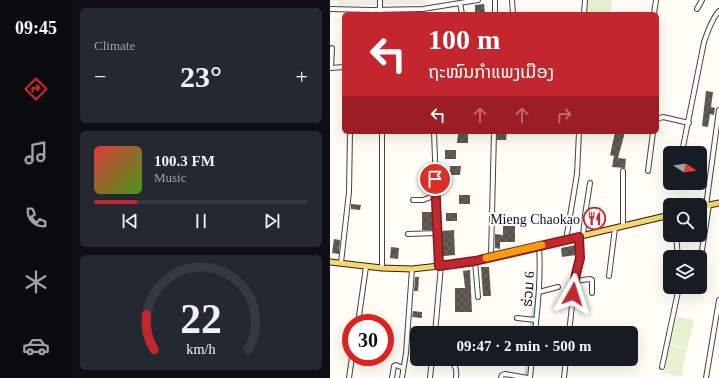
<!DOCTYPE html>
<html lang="en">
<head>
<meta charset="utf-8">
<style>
	:root { --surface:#171b24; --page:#242831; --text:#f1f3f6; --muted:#9ea1a6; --line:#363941; --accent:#c4262e }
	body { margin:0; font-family:"Times New Roman","Noto Sans Lao",serif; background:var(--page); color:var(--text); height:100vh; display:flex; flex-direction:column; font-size:15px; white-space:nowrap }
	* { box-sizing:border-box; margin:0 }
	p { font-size:13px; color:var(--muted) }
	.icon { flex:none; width:22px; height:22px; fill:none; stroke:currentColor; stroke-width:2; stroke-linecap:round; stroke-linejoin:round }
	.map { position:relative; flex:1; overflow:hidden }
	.drawer { display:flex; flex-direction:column; gap:8px; padding:8px; background:#0d0f14; width:258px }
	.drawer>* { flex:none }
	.top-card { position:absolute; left:12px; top:12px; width:317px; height:122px; border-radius:6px; box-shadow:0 4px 16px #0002; background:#c4262e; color:#fff; overflow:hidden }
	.needle { width:26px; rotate:102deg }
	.controls { position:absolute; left:333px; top:146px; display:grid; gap:8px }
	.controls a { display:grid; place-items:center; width:44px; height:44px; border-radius:6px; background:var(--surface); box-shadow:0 4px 16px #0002; font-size:20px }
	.speed { position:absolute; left:12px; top:314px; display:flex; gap:8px; font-size:20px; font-weight:700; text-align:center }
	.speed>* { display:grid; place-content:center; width:52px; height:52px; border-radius:50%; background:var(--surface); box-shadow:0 4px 16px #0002; line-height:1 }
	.speed .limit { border:6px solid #d22; background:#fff; color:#111 }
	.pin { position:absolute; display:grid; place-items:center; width:34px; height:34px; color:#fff; margin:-17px; border:2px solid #fff; border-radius:50%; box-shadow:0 1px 4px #0007 }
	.me { position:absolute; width:44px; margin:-22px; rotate:6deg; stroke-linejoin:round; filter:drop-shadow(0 0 3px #0008) }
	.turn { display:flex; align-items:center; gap:14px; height:84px; padding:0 20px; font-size:18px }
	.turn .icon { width:52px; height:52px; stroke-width:2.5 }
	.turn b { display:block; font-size:28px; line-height:34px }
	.lanes { display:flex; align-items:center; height:38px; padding:0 20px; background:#0003; justify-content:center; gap:20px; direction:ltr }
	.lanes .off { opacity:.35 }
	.big { font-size:30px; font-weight:800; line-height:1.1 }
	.drawer .tile { flex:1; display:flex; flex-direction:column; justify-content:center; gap:6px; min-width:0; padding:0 14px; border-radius:6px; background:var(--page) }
	.drawer .dial { align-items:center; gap:0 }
	.dial svg { height:104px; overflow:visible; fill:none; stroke:var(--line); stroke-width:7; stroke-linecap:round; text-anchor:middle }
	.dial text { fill:var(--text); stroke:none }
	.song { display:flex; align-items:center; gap:12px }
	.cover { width:48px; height:48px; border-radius:6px; background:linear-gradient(135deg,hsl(0 70% 55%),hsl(100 70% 35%)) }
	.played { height:4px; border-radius:2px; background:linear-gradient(90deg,var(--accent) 20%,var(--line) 20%) }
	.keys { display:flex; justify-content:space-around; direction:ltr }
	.heat { display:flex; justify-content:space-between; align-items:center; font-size:22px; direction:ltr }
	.trip { position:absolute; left:80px; top:326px; width:228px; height:40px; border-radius:6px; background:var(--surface); box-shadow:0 4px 16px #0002; font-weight:800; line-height:40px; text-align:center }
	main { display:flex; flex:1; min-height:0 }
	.tabs { display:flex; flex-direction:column; width:72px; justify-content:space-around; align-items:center; background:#090b0e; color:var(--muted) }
	.tabs .icon { width:28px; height:28px }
	.tabs .current { color:var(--accent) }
	.tabs b { font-size:18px; color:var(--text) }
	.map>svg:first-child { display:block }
	.pitch { fill:#e6f2cf }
	.plaza { fill:#f1ede2 }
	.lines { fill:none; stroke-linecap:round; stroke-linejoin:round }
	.canal { stroke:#b9e0f7; stroke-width:4 }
	.building { fill:url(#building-cross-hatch) }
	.minor-casing { stroke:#444; stroke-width:6 }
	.major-casing { stroke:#222; stroke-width:7 }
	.minor { stroke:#fff; stroke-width:4 }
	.major { stroke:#f9d66b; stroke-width:5 }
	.route-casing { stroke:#7f191e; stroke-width:10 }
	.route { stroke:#c4262e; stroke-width:7 }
	.slow { stroke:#f59e0b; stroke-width:7 }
	.labels { text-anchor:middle; stroke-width:4; stroke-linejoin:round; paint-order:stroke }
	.poi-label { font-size:14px; fill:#111; stroke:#fff; text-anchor:end }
	.street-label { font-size:14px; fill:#111; stroke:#fff }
</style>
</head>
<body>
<main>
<nav class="tabs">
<b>09:45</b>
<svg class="icon current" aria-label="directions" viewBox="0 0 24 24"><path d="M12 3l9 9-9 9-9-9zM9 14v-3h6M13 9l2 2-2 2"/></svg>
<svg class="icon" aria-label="music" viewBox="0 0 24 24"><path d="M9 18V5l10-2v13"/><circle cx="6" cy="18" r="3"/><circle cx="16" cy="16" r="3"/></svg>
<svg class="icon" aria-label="phone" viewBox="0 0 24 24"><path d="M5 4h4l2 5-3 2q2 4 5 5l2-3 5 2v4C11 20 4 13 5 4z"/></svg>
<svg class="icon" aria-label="climate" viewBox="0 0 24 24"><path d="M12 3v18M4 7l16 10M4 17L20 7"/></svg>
<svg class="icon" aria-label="car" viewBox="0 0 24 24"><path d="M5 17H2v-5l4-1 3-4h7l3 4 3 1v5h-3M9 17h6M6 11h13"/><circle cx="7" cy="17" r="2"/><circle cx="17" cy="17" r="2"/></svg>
</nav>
<section class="drawer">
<div class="tile"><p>Climate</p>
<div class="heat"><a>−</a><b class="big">23°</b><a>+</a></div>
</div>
<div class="tile">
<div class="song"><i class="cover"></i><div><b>100.3 FM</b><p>Music</p></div></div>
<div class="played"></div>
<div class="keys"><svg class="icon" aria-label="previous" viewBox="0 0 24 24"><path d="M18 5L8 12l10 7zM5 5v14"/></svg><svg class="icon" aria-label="pause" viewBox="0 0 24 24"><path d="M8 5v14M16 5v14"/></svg><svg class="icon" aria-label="next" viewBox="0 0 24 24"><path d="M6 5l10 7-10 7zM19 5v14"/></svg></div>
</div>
<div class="tile dial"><svg viewBox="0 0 100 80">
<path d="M14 69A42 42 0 1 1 86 69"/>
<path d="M14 69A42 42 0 0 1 8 42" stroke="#c4262e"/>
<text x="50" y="56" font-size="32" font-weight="700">22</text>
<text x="50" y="72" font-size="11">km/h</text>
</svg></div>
</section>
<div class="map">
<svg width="389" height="378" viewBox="0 0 389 378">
	<defs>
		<pattern id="building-cross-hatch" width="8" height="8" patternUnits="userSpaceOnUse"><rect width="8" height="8" fill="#5a524d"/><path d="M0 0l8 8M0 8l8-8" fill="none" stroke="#6d6662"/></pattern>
	</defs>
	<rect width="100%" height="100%" fill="#fffdf5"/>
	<g class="pitch">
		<path d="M258,0H282L281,14H257Z"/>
		<path d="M347,316L364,320L357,348L340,344Z"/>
		<path d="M340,345L357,349L351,377L334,373Z"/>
	</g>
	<path class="plaza" d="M0,0H101L97,1L96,4L8,6V2L0,1Z"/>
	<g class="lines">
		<g class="canal">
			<path d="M203,316L205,300"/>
			<path d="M201,333L202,323"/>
			<path d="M196,376L198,359"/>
		</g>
	</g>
	<g class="building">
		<path d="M154,4L155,14H145V5Z"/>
		<path d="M376,91L383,92L381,107L385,108L384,115L380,114L378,127L372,126Z"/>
		<path d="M130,132H138V143H127L128,134H130Z"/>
		<path d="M167,132H177L176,140H167Z"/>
		<path d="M285,132H295L288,158L296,159L295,168L282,167L284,156L280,155Z"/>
		<rect x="115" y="150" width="11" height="9"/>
		<path d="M120,166H131L130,175H120Z"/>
		<rect x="129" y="195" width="11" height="9"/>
		<path d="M21,204L31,205L30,210L21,209Z"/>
		<rect x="92" y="212" width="11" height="18"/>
		<rect x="116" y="213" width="11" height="8"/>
		<path d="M173,226H185V242H170V249L165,248V234L173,235Z"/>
		<path d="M124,230L125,255L113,256L111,231Z"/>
		<path d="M4,239L10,240L9,254L2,253Z"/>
		<path d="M246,245V255L232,257L231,248Z"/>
		<path d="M61,247L69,248L68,259L60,258Z"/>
		<path d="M151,267H159L161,296H153Z"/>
		<path d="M140,270L142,312H125V288H135L133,271Z"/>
		<path d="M85,277H89L88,291H84Z"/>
		<path d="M83,311L92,312V318L82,317Z"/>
		<path d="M82,333L87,334V349L80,348Z"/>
	</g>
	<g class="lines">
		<defs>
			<g id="minor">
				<path d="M50,0V14"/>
				<path d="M165,0V14"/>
				<path d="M182,0L183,14"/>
				<path d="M130,3L132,14"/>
				<path d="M0,9L41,10L93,9L148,0"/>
				<path d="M367,9L372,0"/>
				<path d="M254,14L255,0"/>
				<path d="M324,14L326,0"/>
				<path d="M0,68L14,67"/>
				<path d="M1,68L2,48"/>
				<path d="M327,119L333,117L359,123"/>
				<path d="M52,132V268"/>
				<path d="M104,132L109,266"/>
				<path d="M352,152L374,42C378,31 381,20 389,11"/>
				<path d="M293,171V226"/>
				<path d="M318,171L323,132"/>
				<path d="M83,200H93L106,195"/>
				<path d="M376,206L389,110"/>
				<path d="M78,234L108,233"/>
				<path d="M346,235L348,257"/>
				<path d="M253,236L255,215L260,183"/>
				<path d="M236,240L247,174L249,132"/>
				<path d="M161,257L164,132"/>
				<path d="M145,261L148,297"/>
				<path d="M11,263L19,192L20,132"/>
				<path d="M370,274L372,250L379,205"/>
				<path d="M279,276L285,228"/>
				<path d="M245,281L260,279L262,280V293"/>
				<path d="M369,288V287"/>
				<path d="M209,292L228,287"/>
				<path d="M187,318L206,320"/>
				<path d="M28,323L36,267"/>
				<path d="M105,333L111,266"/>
				<path d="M205,333C208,304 211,275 209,246"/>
				<path d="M239,333L245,278L250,258L249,237"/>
				<path d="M106,359C120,361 128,361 126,378"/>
				<path d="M332,367L349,287"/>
				<path d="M19,378L22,357"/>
				<path d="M62,378L64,366L66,365L73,368"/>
				<path d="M72,378L76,353L82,269"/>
				<path d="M100,378L102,359"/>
				<path d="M171,378L172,375L175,374L198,378"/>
				<path d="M200,378L202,359"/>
				<path d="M234,378L236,359"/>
				<path d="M376,378L389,300"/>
			</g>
			<g id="major">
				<path d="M370,207L389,203"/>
				<path d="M0,262L52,268L82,269L109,266L145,261L340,215"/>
			</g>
		</defs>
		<use href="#minor" class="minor-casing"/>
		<use href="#major" class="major-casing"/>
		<use href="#minor" class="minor"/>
		<use href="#major" class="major"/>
	</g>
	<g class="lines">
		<defs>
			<path id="route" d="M105,179L109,266L145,261L249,237L250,258L246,274L243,294"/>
		</defs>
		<use href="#route" class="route-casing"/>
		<use href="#route" class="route"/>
		<path class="slow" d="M156,258L212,245"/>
	</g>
	<defs>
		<symbol id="restaurant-ring" viewBox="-11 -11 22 22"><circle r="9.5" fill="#fff" stroke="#c4262e" stroke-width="1.5"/><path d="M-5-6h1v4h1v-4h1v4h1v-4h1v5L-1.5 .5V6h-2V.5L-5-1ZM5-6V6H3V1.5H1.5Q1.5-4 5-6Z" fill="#c4262e"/></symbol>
	</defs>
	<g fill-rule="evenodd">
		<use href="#restaurant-ring" x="252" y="206" width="25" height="25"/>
	</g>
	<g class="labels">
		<g class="poi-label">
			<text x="250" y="224">Mieng Chaokao</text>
		</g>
		<g class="street-label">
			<text transform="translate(198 289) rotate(-86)" y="5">ຮ່ວມ 6</text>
		</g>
	</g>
</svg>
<div class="controls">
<a><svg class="needle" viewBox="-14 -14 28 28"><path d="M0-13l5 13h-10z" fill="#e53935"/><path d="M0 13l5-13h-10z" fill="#9ea1a6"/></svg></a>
<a><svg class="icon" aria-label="search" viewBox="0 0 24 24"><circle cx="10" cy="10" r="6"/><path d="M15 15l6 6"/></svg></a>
<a><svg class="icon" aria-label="layers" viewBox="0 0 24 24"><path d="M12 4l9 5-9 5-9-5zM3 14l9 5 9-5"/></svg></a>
</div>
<div class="speed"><div class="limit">30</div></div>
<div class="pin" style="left:105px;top:179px;background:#d93025"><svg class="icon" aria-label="arrive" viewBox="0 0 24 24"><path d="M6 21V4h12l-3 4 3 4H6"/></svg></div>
<svg class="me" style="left:243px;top:294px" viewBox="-20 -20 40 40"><path d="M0-17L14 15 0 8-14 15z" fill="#c4262e" stroke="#fff" stroke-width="4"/></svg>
<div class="trip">09:47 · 2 min · 500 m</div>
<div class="top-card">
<div class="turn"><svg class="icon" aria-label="left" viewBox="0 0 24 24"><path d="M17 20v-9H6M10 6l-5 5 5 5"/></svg><div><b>100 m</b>ຖະໜົນກຳແພງເມືອງ</div></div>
<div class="lanes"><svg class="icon" aria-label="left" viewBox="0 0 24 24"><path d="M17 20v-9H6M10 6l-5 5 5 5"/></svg><svg class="icon off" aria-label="ahead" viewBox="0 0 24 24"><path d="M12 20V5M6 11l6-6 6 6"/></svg><svg class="icon off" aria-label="ahead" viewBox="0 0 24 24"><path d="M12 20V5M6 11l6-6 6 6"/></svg><svg class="icon off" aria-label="right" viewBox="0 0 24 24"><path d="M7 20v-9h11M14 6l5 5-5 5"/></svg></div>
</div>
</div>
</main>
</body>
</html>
